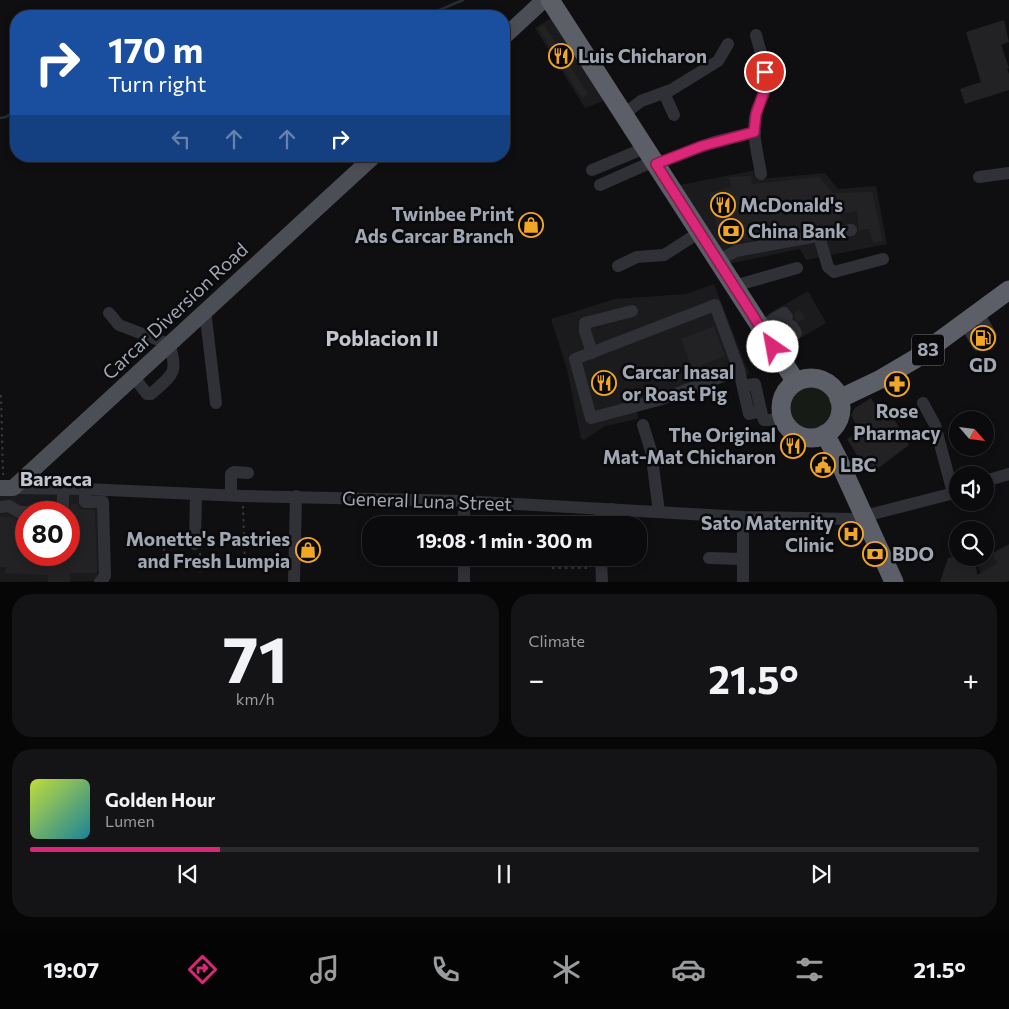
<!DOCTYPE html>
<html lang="en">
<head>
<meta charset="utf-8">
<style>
	:root { --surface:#0b0b0d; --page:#141416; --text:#f1f3f6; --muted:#9a9b9d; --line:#2b2b2e; --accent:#db2777 }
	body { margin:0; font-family:Commissioner,sans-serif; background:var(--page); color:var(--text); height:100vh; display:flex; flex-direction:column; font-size:19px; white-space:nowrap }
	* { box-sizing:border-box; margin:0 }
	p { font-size:16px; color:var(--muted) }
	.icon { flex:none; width:28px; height:28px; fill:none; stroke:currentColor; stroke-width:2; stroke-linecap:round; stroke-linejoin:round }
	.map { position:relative; height:582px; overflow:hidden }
	.drawer { display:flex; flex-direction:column; gap:12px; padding:12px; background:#060607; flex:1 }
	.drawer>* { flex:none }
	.banner { position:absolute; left:10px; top:10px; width:500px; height:152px; border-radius:20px; box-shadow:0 2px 8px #0003,0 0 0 1px var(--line); background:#1a4fa0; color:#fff; overflow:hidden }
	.needle { width:32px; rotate:118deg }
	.buttons { position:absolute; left:949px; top:411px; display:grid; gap:10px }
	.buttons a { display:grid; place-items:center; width:45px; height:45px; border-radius:50%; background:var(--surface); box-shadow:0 2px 8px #0003,0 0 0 1px var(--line); font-size:25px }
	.speed { position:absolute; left:15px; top:501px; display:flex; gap:10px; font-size:25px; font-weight:700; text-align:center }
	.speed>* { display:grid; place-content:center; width:65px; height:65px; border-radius:50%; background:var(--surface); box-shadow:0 2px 8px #0003,0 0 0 1px var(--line); line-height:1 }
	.speed .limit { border:8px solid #d22; background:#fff; color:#111 }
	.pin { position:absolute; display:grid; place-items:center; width:42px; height:42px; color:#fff; margin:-21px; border:2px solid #fff; border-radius:50%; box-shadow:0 1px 5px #0007 }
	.me { position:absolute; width:55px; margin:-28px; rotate:327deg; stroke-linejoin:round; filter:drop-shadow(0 0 4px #0008) }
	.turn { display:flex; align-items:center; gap:18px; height:105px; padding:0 15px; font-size:22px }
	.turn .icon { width:65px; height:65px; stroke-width:2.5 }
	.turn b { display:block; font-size:35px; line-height:42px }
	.lanes { display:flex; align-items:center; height:48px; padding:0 15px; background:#0003; justify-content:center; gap:25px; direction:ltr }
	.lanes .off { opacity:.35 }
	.big { font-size:38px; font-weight:700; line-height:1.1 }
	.drawer .card { flex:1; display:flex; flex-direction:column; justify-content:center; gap:8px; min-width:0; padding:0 18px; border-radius:20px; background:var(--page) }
	.drawer .dial { align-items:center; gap:0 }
	.dial b { font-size:65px; line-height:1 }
	.song { display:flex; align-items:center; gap:15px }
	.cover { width:60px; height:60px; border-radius:8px; background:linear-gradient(135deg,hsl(70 70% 55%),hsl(190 70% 35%)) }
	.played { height:5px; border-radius:2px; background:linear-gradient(90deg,var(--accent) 20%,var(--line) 20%) }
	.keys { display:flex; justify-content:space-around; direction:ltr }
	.heat { display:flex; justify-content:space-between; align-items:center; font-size:28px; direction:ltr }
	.drawer .tiles { flex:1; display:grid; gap:12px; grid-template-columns:1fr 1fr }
	.card:last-child { grid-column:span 2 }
	.trip { position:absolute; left:362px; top:516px; width:285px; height:50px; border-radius:20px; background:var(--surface); box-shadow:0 2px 8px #0003,0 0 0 1px var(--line); font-weight:700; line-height:50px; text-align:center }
	.tabs { display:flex; height:80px; justify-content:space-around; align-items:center; background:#040405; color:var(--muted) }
	.tabs .icon { width:35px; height:35px }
	.tabs .on { color:var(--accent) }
	.tabs b { font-size:22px; color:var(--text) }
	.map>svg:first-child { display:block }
	.built { fill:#1b1b1e; fill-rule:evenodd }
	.green { fill:#161b16 }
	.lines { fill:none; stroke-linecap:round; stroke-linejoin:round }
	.stream { stroke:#262e34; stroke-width:2.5 }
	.building { fill:#222225 }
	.path { stroke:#36383d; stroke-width:2; stroke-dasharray:2.5 4; stroke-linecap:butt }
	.minor { stroke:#303136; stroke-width:12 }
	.major { stroke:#4c4e55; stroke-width:16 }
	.highway { stroke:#5c5f67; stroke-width:19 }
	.route-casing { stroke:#8e194d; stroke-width:12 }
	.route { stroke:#db2777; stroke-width:9 }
	.labels { text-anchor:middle; stroke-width:5; stroke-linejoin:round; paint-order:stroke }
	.shield { fill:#0a0a0c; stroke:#737780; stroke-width:1 }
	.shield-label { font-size:18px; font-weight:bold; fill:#a0a6b2 }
	.poi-label { font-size:19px; font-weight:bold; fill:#a0a6b2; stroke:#0a0a0c; text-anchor:start }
	.street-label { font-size:19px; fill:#a0a6b2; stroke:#0a0a0c }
	.neighbourhood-label { font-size:20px; font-weight:bold; fill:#c1c5ce; stroke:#0a0a0c }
	.quarter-label { font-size:21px; font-weight:bold; fill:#c1c5ce; stroke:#0a0a0c }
</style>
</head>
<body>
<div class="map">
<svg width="1009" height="582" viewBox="0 0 1009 582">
	<rect width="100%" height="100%" fill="#0f0f11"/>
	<g class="built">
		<path d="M553,17L606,100L585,108L535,28Z"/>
		<path d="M757,170L759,179L825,173L838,189L876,186L887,244L806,260L800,249L728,264L679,185Z"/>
		<path d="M714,284L749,374L637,412L638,419L605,426L584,440L581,439L567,369L551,319L615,299L686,294Z"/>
		<path d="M808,291L826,323L787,346L768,314Z"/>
		<path d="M0,494H108L110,581L0,582ZM26,512H69V555H26Z"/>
		<path d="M859,528L860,540L843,541L842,529Z"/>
		<path d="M1009,544V581H985L976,561Z"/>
	</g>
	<circle class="green" cx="811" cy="408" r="27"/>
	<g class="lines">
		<g class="stream">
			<path d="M425,16L463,0"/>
			<path d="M0,118L6,117L16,110"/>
		</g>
	</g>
	<g class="building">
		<path d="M1004,20L1009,42L1001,45L1009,68L1007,69L1009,74V90L965,104L960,89L981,82L966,32Z"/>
		<path d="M544,25L588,94L582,98L538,28Z"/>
		<path d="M751,176L752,184L819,177L833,193L872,192L883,241L873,243L869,229L859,230L857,211L840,214L842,223L746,241L731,226L717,227L709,193L731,187L729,177Z"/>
		<path d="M800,310L805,318L799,322L795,319L794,313Z"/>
		<path d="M714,326L725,356L692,369L681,339Z"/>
		<path d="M871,398L883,417L890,412L909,445L869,475L847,439L860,431L851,415L855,408Z"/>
		<path d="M71,504H77L81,509L95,510L97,573H70V582H48V575L5,573L6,567H0V517H12L18,520H26V555H69V513Z"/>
		<path d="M1009,545V580L1006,582H940L948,558L958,556V558H969L976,566L977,575L997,563L992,554Z"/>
	</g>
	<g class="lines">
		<g class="path">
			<path d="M1,395L3,475"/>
			<path d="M243,506L245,565"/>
			<path d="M559,525V516"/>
			<path d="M200,553V573"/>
			<path d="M163,557L165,542L169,536L185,532"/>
			<path d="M550,558L549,568H591"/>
		</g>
		<g class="minor">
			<path d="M756,35C760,51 767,68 766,84C766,94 758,104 756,113C751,132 758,155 761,174"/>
			<path d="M664,93L674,115"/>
			<path d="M624,114L641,101L671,90L718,61L728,44"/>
			<path d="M656,164L714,142L755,132"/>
			<path d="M592,170L645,148"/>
			<path d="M979,177L1009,173"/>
			<path d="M600,185L654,161"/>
			<path d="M819,236L828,267L834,272L883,259"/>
			<path d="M717,261L736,251L851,230"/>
			<path d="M618,266L637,257L664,255L700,232"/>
			<path d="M734,286L797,268"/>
			<path d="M205,310L216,403"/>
			<path d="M109,313L119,325L169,344C179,373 173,374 151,394H147L133,376"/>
			<path d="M978,313L991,336L990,339"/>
			<path d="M965,323L978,345H981"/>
			<path d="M760,327L784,313L787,317"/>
			<path d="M773,347L796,333L792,326"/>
			<path d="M592,353L585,331V323L632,311"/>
			<path d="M739,370L662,399L591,418L575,359L715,305L739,370L749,414L761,411"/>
			<path d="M743,386L755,384L762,415L764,420H771L782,416"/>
			<path d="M923,403L935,425L953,493"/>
			<path d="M643,425L651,451L659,512"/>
			<path d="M985,481L1009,474"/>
			<path d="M13,488L85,489L242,496L464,501L743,517L853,519L958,492"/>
			<path d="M85,489V502H103L105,576L100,582"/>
			<path d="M231,495V474L234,472L248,473"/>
			<path d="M464,501V525"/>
			<path d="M0,507L9,506L19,512H60L63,507V489"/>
			<path d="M600,509L601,525"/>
			<path d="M612,525V509"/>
			<path d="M195,544L196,494"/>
			<path d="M464,558V582"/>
			<path d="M601,558L602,582"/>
			<path d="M709,558L743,559"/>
			<path d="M294,582L296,496"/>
			<path d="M743,582V517"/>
		</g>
		<g class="major">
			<path d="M504,37L544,0"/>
			<path d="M0,488H13L374,156"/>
		</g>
		<g class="highway">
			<path d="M550,0L796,382"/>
			<circle cx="811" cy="408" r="30"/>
			<path d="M839,399L881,379L915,359L1009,290"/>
			<path d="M825,434L838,459L894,582"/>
		</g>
	</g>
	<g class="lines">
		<defs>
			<path id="route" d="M765,72L766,86L756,114L754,132L702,146L656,164L773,347"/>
		</defs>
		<use href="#route" class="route-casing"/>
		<use href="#route" class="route"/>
	</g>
	<defs>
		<symbol id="restaurant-ring" viewBox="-11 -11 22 22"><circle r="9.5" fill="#0a0a0c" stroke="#f2a626" stroke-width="1.5"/><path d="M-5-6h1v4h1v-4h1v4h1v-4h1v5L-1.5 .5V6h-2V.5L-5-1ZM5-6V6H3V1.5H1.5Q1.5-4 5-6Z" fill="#f2a626"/></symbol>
		<symbol id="shop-ring" viewBox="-11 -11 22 22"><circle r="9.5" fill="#0a0a0c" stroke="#f2a626" stroke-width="1.5"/><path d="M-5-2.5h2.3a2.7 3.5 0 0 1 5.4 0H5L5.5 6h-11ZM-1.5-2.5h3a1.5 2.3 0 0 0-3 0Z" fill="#f2a626"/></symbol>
		<symbol id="bank-ring" viewBox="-11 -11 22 22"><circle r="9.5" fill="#0a0a0c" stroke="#f2a626" stroke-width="1.5"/><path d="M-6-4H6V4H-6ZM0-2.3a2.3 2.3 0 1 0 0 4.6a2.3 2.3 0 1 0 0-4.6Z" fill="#f2a626"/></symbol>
		<symbol id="fuel-ring" viewBox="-11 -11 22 22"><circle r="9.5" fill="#0a0a0c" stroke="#f2a626" stroke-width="1.5"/><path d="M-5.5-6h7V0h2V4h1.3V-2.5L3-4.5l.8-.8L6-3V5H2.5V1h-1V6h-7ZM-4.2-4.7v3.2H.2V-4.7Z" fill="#f2a626"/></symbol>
		<symbol id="pharmacy-ring" viewBox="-11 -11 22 22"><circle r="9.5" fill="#0a0a0c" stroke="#f2a626" stroke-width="1.5"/><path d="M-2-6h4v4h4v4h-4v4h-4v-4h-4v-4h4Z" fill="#f2a626"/></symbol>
		<symbol id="civic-ring" viewBox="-11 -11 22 22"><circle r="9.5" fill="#0a0a0c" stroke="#f2a626" stroke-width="1.5"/><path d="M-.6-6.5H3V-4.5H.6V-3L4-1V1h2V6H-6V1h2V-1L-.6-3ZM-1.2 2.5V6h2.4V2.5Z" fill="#f2a626"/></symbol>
		<symbol id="hospital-ring" viewBox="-11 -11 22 22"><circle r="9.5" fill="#0a0a0c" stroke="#f2a626" stroke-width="1.5"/><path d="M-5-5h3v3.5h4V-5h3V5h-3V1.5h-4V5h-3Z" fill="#f2a626"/></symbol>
	</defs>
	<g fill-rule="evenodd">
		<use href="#restaurant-ring" x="547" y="42" width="28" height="28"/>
		<use href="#restaurant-ring" x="709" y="191" width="28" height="28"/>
		<use href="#shop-ring" x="517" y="211" width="28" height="28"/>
		<use href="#bank-ring" x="717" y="217" width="28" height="28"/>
		<use href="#fuel-ring" x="969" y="324" width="28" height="28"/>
		<use href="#restaurant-ring" x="590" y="369" width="28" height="28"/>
		<use href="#pharmacy-ring" x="883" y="370" width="28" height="28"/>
		<use href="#restaurant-ring" x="779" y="432" width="28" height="28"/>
		<use href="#civic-ring" x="809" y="451" width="28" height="28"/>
		<use href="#hospital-ring" x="837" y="520" width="28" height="28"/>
		<use href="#shop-ring" x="294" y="536" width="28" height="28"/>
		<use href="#bank-ring" x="861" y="540" width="28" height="28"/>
	</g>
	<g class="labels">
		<rect class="shield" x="912" y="334.5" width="32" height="31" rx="4"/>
		<g class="shield-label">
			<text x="928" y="356">83</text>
		</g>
		<g class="poi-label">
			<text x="578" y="63">Luis Chicharon</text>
			<text x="740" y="212">McDonald's</text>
			<text x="514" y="221" text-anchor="end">Twinbee Print<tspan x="514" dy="22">Ads Carcar Branch</tspan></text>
			<text x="748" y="238">China Bank</text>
			<text x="983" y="372" text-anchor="middle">GD</text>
			<text x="622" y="379">Carcar Inasal<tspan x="622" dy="22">or Roast Pig</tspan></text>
			<text x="897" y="418" text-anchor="middle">Rose<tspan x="897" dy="22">Pharmacy</tspan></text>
			<text x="776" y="442" text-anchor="end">The Original<tspan x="776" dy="22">Mat-Mat Chicharon</tspan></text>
			<text x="840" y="472">LBC</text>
			<text x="834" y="530" text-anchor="end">Sato Maternity<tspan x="834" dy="22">Clinic</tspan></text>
			<text x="290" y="546" text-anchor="end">Monette's Pastries<tspan x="290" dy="22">and Fresh Lumpia</tspan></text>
			<text x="892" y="561">BDO</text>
		</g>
		<g class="street-label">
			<text transform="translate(175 311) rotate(-43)" y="7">Carcar Diversion Road</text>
			<text transform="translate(427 501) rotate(2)" y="7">General Luna Street</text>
		</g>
		<g class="neighbourhood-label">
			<text x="56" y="486">Baracca</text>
		</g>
		<g class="quarter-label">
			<text x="382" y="346">Poblacion II</text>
		</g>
	</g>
</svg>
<div class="buttons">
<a><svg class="needle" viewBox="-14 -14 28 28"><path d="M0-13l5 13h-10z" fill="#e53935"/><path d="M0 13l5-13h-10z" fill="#9a9b9d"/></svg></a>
<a><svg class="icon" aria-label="sound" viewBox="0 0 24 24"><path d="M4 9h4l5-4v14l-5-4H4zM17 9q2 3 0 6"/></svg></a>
<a><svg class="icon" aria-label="search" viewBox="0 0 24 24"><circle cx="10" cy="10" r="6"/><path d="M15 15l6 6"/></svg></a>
</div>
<div class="speed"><div class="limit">80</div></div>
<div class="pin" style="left:765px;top:72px;background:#d93025"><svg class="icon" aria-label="arrive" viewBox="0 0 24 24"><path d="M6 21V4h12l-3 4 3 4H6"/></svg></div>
<svg class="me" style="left:773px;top:347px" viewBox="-20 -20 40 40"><circle r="19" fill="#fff"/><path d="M0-13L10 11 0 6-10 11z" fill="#db2777"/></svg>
<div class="trip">19:08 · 1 min · 300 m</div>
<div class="banner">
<div class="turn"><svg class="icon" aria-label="right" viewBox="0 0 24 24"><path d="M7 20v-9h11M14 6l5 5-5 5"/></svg><div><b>170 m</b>Turn right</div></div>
<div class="lanes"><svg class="icon off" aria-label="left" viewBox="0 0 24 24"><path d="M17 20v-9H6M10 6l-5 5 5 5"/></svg><svg class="icon off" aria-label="ahead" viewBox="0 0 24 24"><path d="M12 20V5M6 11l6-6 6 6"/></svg><svg class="icon off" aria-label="ahead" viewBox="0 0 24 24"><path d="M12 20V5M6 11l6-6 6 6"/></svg><svg class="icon" aria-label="right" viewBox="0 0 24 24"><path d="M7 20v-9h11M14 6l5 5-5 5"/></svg></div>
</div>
</div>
<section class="drawer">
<div class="tiles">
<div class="card dial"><b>71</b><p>km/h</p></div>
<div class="card"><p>Climate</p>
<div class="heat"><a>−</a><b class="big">21.5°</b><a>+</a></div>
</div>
<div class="card">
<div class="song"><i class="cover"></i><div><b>Golden Hour</b><p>Lumen</p></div></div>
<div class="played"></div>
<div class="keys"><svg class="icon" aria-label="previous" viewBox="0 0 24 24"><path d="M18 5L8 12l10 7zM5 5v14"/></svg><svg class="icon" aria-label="pause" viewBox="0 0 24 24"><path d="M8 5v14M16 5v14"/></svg><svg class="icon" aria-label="next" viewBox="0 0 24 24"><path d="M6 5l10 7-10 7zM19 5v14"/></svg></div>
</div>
</div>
</section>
<nav class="tabs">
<b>19:07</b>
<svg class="icon on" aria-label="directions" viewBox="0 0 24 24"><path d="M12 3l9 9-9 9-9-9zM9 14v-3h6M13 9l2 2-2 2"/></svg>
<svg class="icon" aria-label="music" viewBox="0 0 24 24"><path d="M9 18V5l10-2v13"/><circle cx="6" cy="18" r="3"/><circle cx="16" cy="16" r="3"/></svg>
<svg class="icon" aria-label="phone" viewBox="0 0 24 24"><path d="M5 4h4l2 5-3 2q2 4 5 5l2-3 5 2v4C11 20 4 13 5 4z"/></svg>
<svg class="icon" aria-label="climate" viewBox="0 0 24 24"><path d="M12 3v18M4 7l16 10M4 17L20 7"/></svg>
<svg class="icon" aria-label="car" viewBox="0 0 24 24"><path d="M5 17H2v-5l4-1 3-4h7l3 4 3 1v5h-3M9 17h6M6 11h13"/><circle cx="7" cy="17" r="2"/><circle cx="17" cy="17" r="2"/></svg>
<svg class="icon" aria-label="filters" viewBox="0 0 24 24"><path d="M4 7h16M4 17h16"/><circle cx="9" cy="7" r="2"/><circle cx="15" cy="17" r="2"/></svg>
<b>21.5°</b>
</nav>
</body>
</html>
